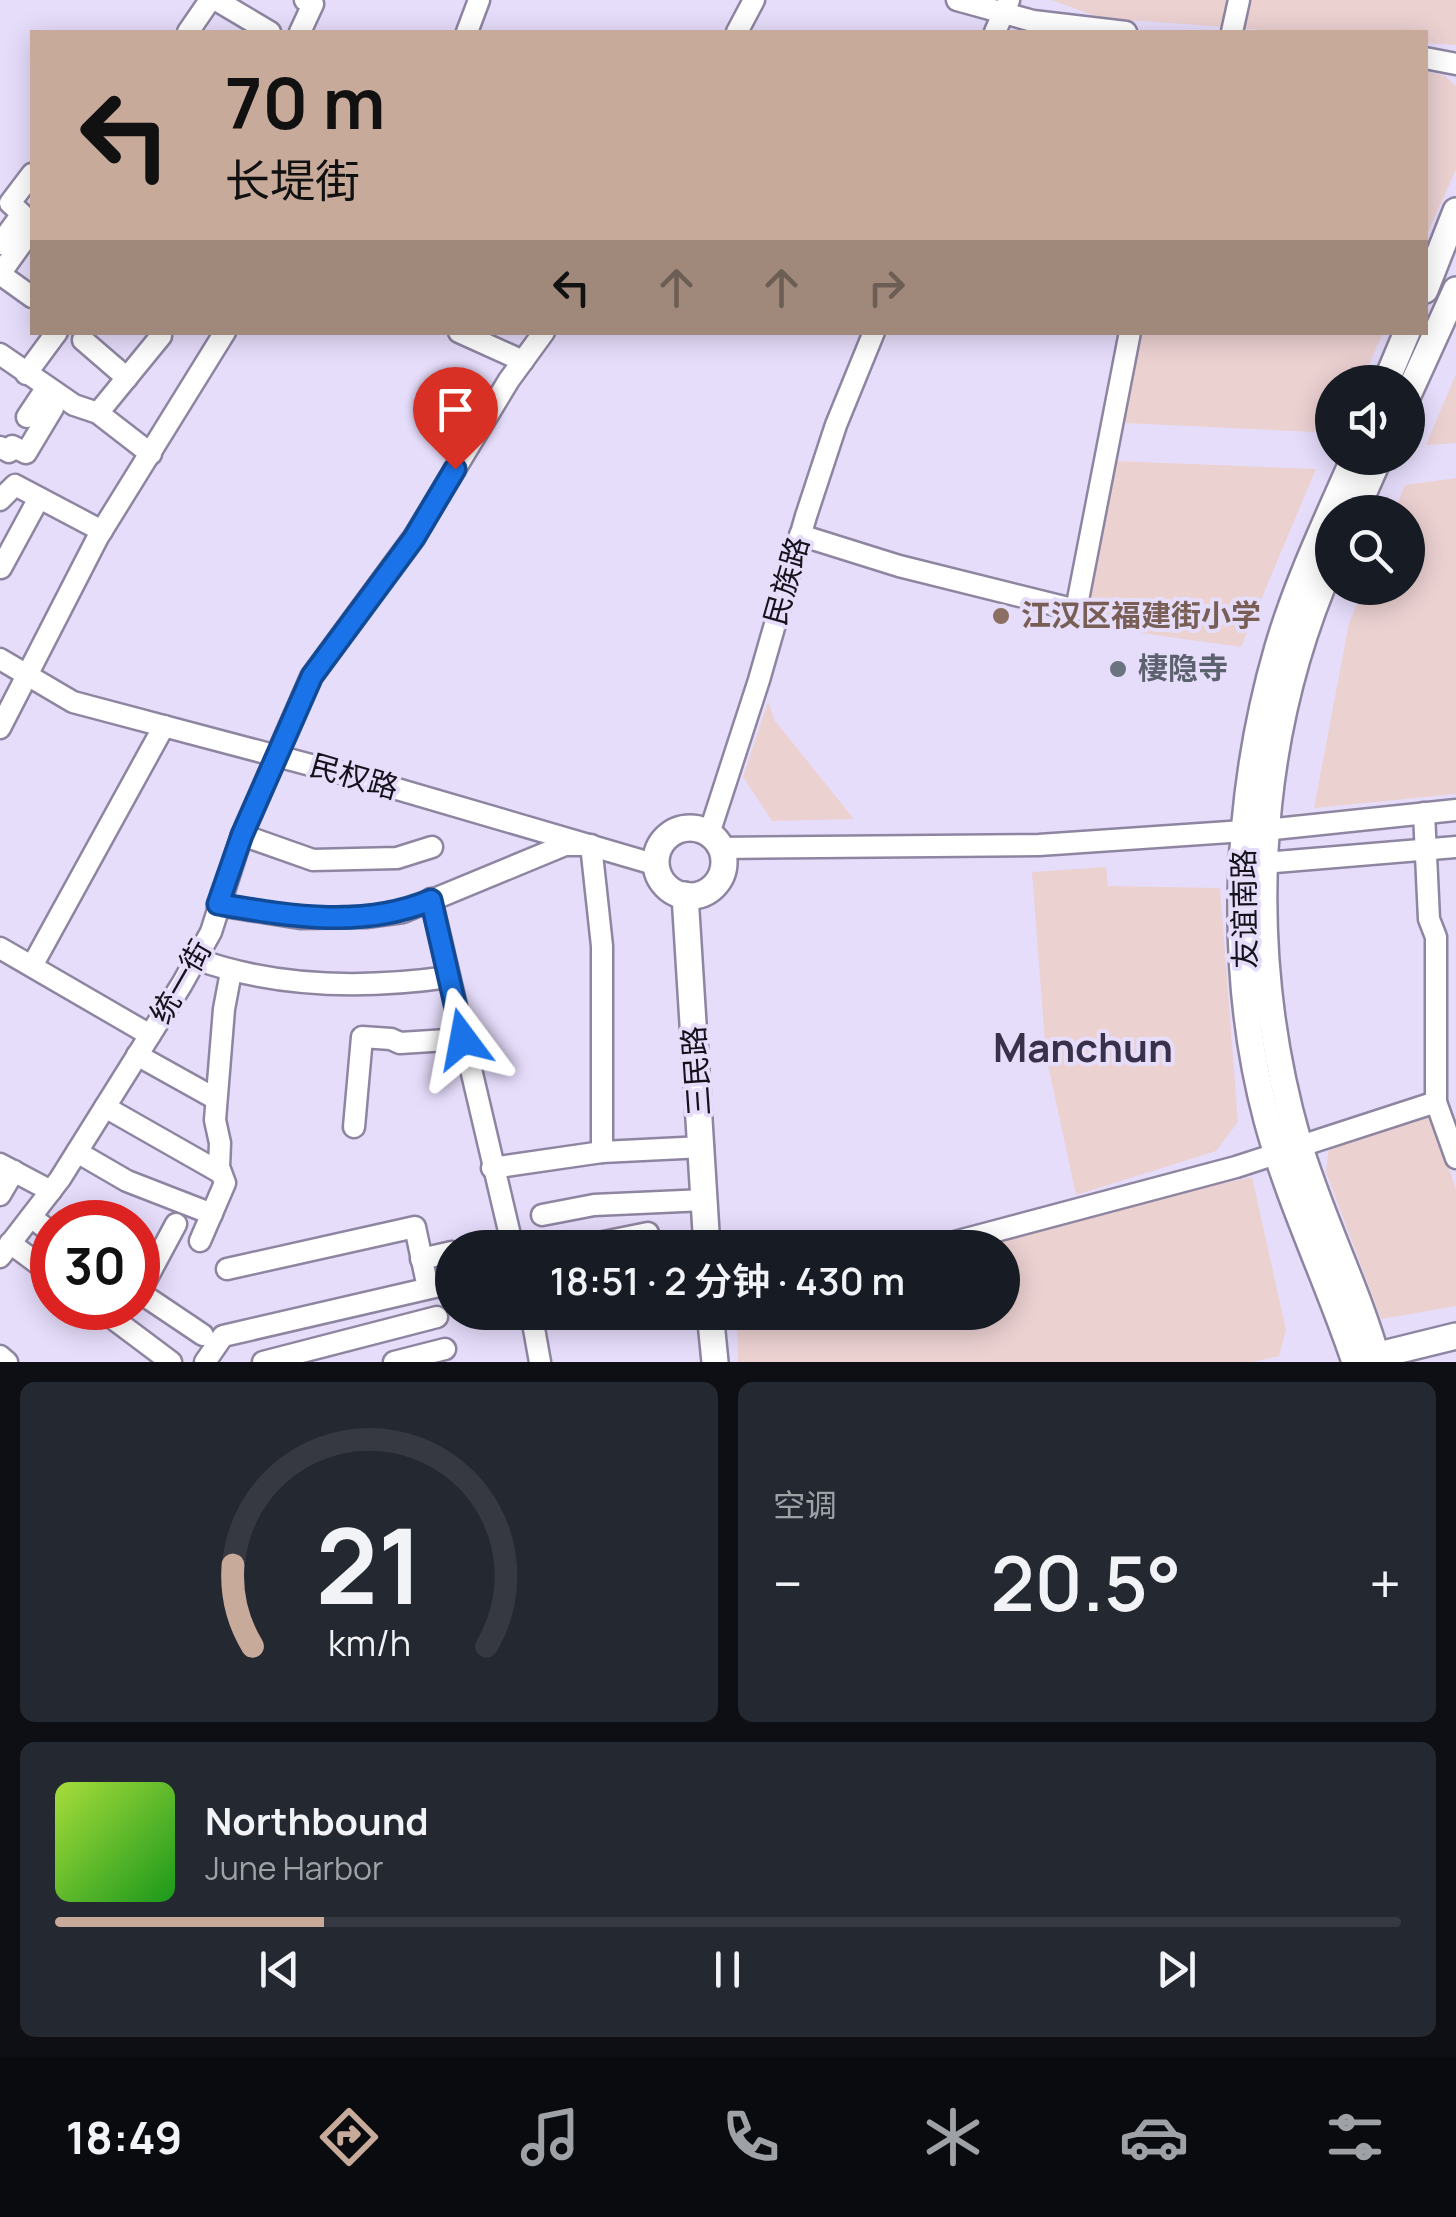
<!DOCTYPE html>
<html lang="zh">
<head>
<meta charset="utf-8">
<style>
	:root { --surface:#171b24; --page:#242831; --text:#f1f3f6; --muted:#9ea1a6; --line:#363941; --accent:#c8aa9a }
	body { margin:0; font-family:Manrope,"Noto Sans SC",sans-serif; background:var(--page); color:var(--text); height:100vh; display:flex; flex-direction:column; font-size:38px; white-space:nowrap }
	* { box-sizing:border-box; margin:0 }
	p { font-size:32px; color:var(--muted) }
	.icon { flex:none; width:55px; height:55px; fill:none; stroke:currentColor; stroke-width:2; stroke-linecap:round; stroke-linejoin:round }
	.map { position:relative; height:1362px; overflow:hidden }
	.details { display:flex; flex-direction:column; gap:20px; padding:20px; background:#0d0f14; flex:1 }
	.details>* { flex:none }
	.top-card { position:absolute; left:30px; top:30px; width:1398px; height:305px; border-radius:0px; box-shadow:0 5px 25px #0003; background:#c8aa9a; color:#111; overflow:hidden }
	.tools { position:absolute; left:1315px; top:365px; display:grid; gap:20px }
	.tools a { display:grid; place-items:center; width:110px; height:110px; border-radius:50%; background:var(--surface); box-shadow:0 5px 25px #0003; font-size:50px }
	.speed { position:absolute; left:30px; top:1200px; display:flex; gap:20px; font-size:50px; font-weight:700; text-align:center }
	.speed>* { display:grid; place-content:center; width:130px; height:130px; border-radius:50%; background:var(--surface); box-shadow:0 5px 25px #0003; line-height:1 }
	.speed .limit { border:15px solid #d22; background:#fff; color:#111 }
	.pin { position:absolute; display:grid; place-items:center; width:85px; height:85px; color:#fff; margin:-102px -42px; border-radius:50% 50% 50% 0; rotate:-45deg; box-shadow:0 0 10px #0007 }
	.pin .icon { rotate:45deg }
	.me { position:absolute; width:110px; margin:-55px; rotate:347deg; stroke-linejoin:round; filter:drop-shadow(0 0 8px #0008) }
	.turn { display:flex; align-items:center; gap:35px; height:210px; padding:0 30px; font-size:45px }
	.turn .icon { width:130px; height:130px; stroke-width:2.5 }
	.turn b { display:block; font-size:70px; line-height:85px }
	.lanes { display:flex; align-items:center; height:95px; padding:0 30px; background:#0003; justify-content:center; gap:50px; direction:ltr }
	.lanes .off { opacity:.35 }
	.big { font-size:75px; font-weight:600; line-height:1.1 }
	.details .card { flex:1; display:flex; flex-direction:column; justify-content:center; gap:15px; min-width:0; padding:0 35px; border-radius:15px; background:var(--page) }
	.details .dial { align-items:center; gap:0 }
	.dial svg { height:260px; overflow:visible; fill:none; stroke:var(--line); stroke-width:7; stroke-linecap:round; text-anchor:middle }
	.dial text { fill:var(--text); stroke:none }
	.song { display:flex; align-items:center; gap:30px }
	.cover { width:120px; height:120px; border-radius:15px; background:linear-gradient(135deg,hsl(80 70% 55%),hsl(120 70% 35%)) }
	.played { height:10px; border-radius:5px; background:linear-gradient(90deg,var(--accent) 20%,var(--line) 20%) }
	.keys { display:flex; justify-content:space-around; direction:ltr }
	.heat { display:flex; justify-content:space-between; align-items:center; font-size:55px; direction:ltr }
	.details .tiles { flex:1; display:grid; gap:20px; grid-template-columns:1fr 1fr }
	.card:last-child { grid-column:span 2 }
	.trip { position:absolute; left:435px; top:1230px; width:585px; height:100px; border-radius:50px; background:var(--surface); box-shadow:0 5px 25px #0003; font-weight:600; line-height:100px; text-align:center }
	.dock { display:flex; height:160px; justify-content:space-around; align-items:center; background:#090b0e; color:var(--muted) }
	.dock .icon { width:70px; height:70px }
	.dock .selected { color:var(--accent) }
	.dock b { font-size:45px; color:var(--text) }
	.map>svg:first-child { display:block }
	.commercial { fill:#ecd1d1 }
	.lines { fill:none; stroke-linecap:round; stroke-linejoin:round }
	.minor-casing { stroke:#8e85a1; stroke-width:25 }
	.major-casing { stroke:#8e85a1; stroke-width:30 }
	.minor { stroke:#fff; stroke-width:20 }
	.major { stroke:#fff; stroke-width:25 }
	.route-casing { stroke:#114b97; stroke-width:25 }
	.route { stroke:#1a73e8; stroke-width:18 }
	.education-dot { fill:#8d6e63; stroke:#e6ddfb; stroke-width:4 }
	.worship-dot { fill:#6b7280; stroke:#e6ddfb; stroke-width:4 }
	.labels { text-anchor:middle; stroke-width:8; stroke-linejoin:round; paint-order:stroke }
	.street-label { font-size:30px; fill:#15121c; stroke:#e6ddfb }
	.education-label { font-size:30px; font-weight:bold; fill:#785e54; stroke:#e6ddfb; text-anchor:start }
	.worship-label { font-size:30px; font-weight:bold; fill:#5b616d; stroke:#e6ddfb; text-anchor:start }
	.district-label { font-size:40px; font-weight:bold; fill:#393149; stroke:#e6ddfb }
</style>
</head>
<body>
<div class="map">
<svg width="1456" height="1362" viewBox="0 0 1456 1362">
	<rect width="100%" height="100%" fill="#e6ddfb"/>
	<g class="commercial">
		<path d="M1051,0H1456V45L1425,43V32H1291L1101,18Z"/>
		<path d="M1425,71L1445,76L1456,86V169L1425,239Z"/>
		<path d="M1139,333H1383L1361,382H1332V423L1314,432L1125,423Z"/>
		<path d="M1456,374V443L1426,445Z"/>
		<path d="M1116,461L1316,469L1241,647L1084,625Z"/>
		<path d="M1456,478V794L1314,808L1349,623L1364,588H1408V512H1394L1405,485Z"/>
		<path d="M768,701L775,721L854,819L772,821L743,777Z"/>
		<path d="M1106,867L1108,886L1220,888L1238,1122L1216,1151L1076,1195L1046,1056L1032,872Z"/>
		<path d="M1431,1113L1456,1190V1306L1381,1319L1326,1172L1329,1147Z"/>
		<path d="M1252,1177L1286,1330L1279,1356L1253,1362H738L737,1313L1002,1312V1248L941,1247Z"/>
	</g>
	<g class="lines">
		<defs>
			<g id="minor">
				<path d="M216,0L270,32"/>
				<path d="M957,0L1033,21L1126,32"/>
				<path d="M188,32L210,0"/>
				<path d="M300,32L313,4L305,0"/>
				<path d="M467,32L479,0"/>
				<path d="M737,32L754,0"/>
				<path d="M995,32L1009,0"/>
				<path d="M1232,32L1239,0"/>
				<path d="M1425,58L1456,64"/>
				<path d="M0,244L22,214L10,203L32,174"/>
				<path d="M0,274L32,229"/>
				<path d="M0,274L32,297"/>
				<path d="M459,332L523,361"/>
				<path d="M83,340L127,378"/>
				<path d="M0,354L74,405L98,413L151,454"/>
				<path d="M26,374L57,332"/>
				<path d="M98,413L161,336"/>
				<path d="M27,417L47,387"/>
				<path d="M0,447L9,452L12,446L26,453L53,408"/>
				<path d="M0,500L15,485L102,531"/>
				<path d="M800,535L899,566L1076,610L1130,332"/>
				<path d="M1,568L39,498"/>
				<path d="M0,659L73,702L356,777L657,865"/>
				<path d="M0,728L98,537L225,332"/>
				<path d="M1424,813L1429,919L1436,937V1102L1456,1158"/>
				<path d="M1265,830L1456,810"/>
				<path d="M709,834L759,680L806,516L836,425L874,332"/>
				<path d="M242,835L313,860L397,858L432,847"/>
				<path d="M720,848L1039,845L1244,831"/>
				<path d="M1265,863L1456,847"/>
				<path d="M431,899L513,1248"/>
				<path d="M218,905L300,918L366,917L403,912L565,845H591L602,946V1152"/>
				<path d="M0,948L150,1035"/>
				<path d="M196,959C277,988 364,989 449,977"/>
				<path d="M32,966L164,726"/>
				<path d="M137,1055L216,1099"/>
				<path d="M105,1107L221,1173"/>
				<path d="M354,1127L362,1037L391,1039L400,1043L463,1039"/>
				<path d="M77,1152L127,1181L212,1214"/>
				<path d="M0,1164L51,1191"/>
				<path d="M492,1168L602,1152L703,1147"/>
				<path d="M0,1195L14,1171"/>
				<path d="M542,1215L594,1205L705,1200"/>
				<path d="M31,1217L52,1233"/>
				<path d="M200,1241L225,1183L219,1167L220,1143L215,1120L224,1009L231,972"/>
				<path d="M10,1243L52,1274"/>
				<path d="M470,1248L481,1245"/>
				<path d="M574,1248L648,1233"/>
				<path d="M932,1248L1236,1167L1436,1102"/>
				<path d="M0,1257L60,1179L182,984L211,932L242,835L311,677L414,537L509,380L544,332"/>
				<path d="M421,1259L452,1252"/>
				<path d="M227,1269L415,1227L428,1288"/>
				<path d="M139,1292L203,1335"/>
				<path d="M138,1295L176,1224"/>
				<path d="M99,1308L171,1362"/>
				<path d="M531,1312L540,1362"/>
				<path d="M0,1356L7,1362"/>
				<path d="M205,1362L223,1336L452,1283"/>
				<path d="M263,1362L437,1317"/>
				<path d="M394,1362L445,1349"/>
			</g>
			<g id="major">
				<path d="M1425,290L1456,211"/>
				<path d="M1386,382L1407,332"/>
				<path d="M1408,395L1456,290"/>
				<path d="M1354,458C1327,520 1297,582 1278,647C1235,795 1227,970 1267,1120C1289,1202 1328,1281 1355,1362"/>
				<path d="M1355,512L1379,458"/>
				<path d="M1332,563C1253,742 1244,953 1298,1141C1320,1216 1357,1287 1378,1362"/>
				<circle cx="690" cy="862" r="34"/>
				<path d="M685,895L707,1248"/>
				<path d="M710,1312L715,1362"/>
				<path d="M1363,1359L1456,1336"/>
			</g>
		</defs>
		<use href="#minor" class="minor-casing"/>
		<use href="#major" class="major-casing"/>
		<use href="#minor" class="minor"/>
		<use href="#major" class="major"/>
	</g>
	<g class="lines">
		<defs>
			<path id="route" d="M455,469L414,538L312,676L242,835L218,904C290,916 362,929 431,900L463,1039"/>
		</defs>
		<use href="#route" class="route-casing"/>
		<use href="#route" class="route"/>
	</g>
	<circle class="education-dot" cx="1001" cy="616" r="10"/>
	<circle class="worship-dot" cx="1118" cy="669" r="10"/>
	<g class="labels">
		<g class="street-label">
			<text transform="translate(787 581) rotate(-74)" y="10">民族路</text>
			<text transform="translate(354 777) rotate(16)" y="10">民权路</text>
			<text transform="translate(1245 909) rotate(-91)" y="10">友谊南路</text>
			<text transform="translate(181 982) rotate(-60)" y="10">统一街</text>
			<text transform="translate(697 1071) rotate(-94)" y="10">三民路</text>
		</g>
		<g class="education-label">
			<text x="1021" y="626">江汉区福建街小学</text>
		</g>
		<g class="worship-label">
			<text x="1138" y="679">棲隐寺</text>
		</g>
		<g class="district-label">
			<text x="1083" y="1062">Manchun</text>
		</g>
	</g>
</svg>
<div class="tools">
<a><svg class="icon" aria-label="sound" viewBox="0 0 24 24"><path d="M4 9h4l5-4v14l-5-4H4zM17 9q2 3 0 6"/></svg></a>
<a><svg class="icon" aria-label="search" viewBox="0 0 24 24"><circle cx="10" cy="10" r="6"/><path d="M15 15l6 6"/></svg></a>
</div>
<div class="speed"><div class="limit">30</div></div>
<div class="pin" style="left:455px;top:469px;background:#d93025"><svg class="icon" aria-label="arrive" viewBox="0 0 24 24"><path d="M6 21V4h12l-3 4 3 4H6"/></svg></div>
<svg class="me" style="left:463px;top:1039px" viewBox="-20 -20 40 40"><path d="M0-17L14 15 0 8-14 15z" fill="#1a73e8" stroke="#fff" stroke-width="4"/></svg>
<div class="trip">18:51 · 2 分钟 · 430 m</div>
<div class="top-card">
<div class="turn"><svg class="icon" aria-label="left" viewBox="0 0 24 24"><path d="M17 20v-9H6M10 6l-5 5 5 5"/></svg><div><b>70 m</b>长堤街</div></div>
<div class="lanes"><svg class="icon" aria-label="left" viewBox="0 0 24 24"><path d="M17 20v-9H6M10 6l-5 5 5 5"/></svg><svg class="icon off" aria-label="ahead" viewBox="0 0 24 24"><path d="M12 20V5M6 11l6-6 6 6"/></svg><svg class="icon off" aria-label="ahead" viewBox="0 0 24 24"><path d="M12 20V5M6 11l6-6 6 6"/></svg><svg class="icon off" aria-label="right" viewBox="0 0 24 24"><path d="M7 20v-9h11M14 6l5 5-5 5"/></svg></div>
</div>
</div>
<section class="details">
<div class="tiles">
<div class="card dial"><svg viewBox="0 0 100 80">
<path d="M14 69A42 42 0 1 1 86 69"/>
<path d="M14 69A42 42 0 0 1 8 44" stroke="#c8aa9a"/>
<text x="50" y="56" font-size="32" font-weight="700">21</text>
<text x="50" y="72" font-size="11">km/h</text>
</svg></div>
<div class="card"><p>空调</p>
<div class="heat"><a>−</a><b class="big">20.5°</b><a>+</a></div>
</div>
<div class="card">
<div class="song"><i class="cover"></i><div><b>Northbound</b><p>June Harbor</p></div></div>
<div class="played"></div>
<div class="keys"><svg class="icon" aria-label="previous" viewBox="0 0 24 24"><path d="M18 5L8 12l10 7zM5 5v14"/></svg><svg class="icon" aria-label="pause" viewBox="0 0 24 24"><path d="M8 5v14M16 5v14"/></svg><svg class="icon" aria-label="next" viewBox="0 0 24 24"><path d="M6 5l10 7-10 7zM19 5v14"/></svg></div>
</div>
</div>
</section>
<nav class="dock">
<b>18:49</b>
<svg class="icon selected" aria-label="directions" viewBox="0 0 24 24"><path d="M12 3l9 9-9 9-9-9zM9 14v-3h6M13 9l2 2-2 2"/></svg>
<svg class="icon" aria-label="music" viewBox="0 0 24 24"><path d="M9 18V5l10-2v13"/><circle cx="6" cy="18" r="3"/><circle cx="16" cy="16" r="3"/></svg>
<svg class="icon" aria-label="phone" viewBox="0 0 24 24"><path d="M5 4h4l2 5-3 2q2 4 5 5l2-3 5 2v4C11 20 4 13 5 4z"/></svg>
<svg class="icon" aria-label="climate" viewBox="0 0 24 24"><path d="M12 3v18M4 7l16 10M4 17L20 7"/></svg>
<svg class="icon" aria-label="car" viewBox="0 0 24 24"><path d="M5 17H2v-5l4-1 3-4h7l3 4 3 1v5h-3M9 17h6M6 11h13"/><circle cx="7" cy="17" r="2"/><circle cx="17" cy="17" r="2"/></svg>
<svg class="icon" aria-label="filters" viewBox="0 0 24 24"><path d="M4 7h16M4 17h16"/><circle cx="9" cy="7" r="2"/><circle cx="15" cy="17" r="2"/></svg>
</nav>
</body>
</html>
